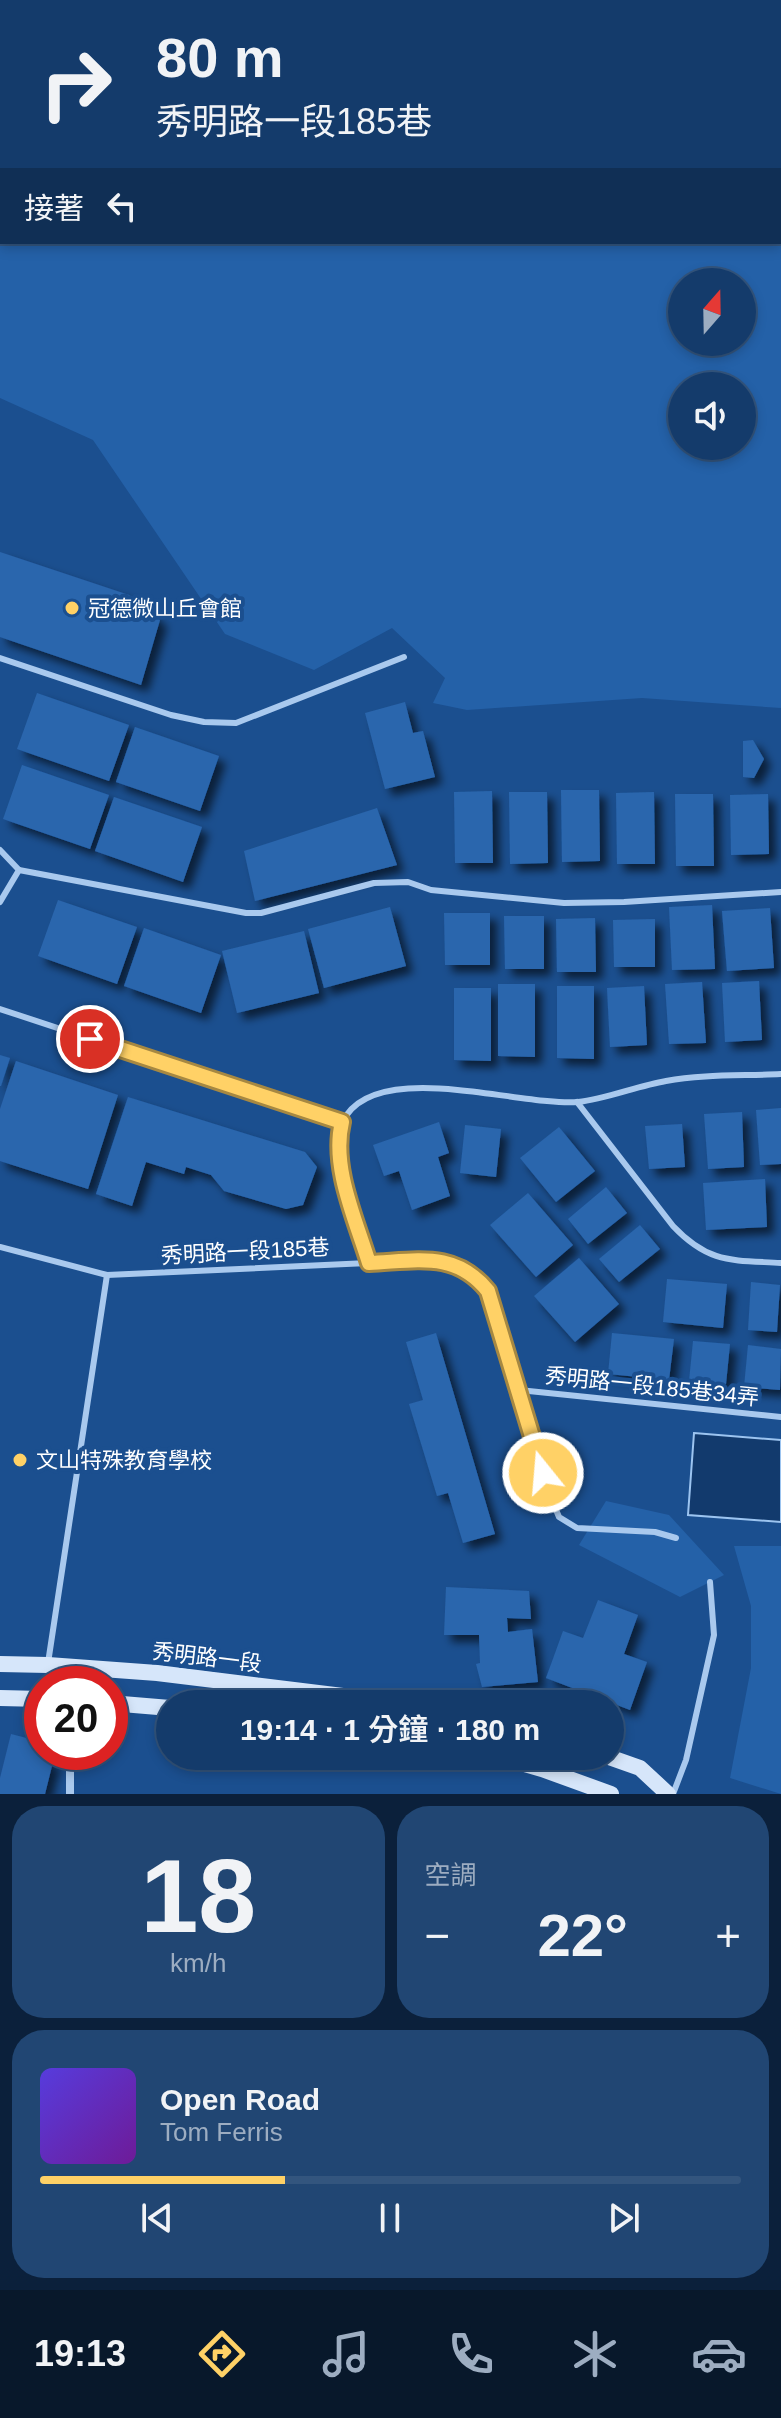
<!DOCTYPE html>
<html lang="zh-TW">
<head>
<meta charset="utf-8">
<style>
	:root { --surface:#143b6b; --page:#214673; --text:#f1f3f6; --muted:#9dadc1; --line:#33557e; --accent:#ffd166 }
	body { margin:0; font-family:Helvetica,"Noto Sans TC",sans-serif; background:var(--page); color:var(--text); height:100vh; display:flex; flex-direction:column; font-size:30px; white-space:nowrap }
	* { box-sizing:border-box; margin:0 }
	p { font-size:26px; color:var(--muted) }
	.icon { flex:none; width:44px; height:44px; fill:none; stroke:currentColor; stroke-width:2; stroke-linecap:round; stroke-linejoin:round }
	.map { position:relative; height:1794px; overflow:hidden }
	.sheet { display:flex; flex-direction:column; gap:12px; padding:12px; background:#0b203b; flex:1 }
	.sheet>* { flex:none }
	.banner { position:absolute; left:0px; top:0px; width:782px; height:244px; box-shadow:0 4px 12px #0003,0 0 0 2px var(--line); background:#143b6b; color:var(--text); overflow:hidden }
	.needle { width:52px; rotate:20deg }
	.buttons { position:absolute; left:668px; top:268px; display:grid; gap:16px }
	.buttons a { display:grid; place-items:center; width:88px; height:88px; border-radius:50%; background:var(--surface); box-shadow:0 4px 12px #0003,0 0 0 2px var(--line); font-size:40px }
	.speed { position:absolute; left:24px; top:1666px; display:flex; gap:16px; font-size:40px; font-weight:700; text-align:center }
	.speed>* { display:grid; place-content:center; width:104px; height:104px; border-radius:50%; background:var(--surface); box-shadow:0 4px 12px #0003,0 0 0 2px var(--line); line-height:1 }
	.speed .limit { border:12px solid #d22; background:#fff; color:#111 }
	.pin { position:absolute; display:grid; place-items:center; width:68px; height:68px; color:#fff; margin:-34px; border:4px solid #fff; border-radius:50%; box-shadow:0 2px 8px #0007 }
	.me { position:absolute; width:88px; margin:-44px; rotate:343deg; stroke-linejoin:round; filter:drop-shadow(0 0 6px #0008) }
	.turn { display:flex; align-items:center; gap:28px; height:168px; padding:0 24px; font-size:36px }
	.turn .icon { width:104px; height:104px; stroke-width:2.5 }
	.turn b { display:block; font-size:56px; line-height:68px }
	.then { display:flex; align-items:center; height:76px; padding:0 24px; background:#0003; gap:16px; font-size:30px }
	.big { font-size:60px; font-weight:600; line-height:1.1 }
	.sheet .widget { flex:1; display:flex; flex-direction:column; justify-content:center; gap:12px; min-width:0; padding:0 28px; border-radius:32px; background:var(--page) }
	.sheet .dial { align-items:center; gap:0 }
	.dial b { font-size:104px; line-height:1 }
	.song { display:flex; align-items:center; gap:24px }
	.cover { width:96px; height:96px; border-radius:12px; background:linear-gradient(135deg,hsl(250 70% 55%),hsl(280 70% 35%)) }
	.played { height:8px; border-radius:4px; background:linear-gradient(90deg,var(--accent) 35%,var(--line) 35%) }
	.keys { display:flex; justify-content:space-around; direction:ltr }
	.heat { display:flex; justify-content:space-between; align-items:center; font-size:44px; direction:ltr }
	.sheet .tiles { flex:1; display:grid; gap:12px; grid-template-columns:1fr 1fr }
	.widget:last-child { grid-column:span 2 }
	.trip { position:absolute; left:156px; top:1690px; width:468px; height:80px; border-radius:40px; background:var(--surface); box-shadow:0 4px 12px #0003,0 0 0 2px var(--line); font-weight:600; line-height:80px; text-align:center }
	.tab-bar { display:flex; height:128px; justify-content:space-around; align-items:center; background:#08182b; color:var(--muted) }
	.tab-bar .icon { width:56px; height:56px }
	.tab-bar .on { color:var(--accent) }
	.tab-bar b { font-size:36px; color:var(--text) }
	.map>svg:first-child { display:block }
	.green { fill:#2461a8; fill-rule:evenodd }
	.water { fill:#123a6d; stroke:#9cc4f0; stroke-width:2 }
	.building { fill:#2a66ad; filter:url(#shadow) }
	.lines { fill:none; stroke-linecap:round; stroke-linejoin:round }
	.lane { stroke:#a9c9ee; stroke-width:6 }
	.street { stroke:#a9c9ee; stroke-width:8 }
	.secondary { stroke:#d6e6fa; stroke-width:16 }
	.route-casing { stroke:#a68842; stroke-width:20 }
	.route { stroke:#ffd166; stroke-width:14 }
	.poi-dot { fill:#ffd166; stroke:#1b4f8f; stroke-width:3 }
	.labels { text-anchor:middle; stroke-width:8; stroke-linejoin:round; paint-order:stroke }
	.poi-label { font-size:22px; fill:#fff; stroke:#1b4f8f; text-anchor:start }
	.street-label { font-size:22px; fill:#fff; stroke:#1b4f8f }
</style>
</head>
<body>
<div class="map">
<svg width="781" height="1794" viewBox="0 0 781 1794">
	<defs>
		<filter id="shadow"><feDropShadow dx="7" dy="7" stdDeviation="4" flood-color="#0009"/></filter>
	</defs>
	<rect width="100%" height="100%" fill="#1b4f8f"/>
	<g class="green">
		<path d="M0,0H781V708L642,698L467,710L433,703L445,678L392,628L314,670L225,634L93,440L0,398ZM2,2H780V242H2ZM682,282H742V342H682ZM682,386H742V446H682Z"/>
		<path d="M606,1501L669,1515L724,1575L680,1597L579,1545Z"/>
		<path d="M734,1546H781V1794L730,1778L751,1668V1606Z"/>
	</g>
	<path class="water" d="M694,1433L781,1440V1522L688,1515Z"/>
	<g class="building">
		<path d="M0,552L129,595L160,620L141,685L0,637Z"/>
		<path d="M37,693L129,725L109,781L17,749Z"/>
		<path d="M405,702L413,733L423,731L435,777L385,789L365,713Z"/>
		<path d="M135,727L219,756L200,811L116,782Z"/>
		<path d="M753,740L764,759L754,778L743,777V741Z"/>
		<path d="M22,765L109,795L90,849L3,819Z"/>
		<path d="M561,790H599L600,861L562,862Z"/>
		<path d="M492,791L493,863H455L454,792Z"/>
		<path d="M509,792H547L548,863L510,864Z"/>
		<path d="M654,792L655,864H617L616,793Z"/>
		<path d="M675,794H713L714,866H676Z"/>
		<path d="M768,794L769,854L731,855L730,795Z"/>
		<path d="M114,797L202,827L183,882L95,851Z"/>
		<path d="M377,808L397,865L255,901L244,851Z"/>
		<path d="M58,900L137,927L117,984L38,956Z"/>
		<path d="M712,905L715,969L672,970L669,907Z"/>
		<path d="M390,907L406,966L324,988L308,929Z"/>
		<path d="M770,908L774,968L727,971L722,911Z"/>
		<path d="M444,913H490V965H445Z"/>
		<path d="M504,916H544V969H505Z"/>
		<path d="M595,918L596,972H557L556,919Z"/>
		<path d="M655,919V967H614L613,920Z"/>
		<path d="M144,928L221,955L201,1013L124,986Z"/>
		<path d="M304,931L319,993L237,1013L222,951Z"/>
		<path d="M759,981L762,1040L725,1042L722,983Z"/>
		<path d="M702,982L706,1043L669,1044L665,984Z"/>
		<path d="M498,984H535V1057L498,1056Z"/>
		<path d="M557,986H594V1059L557,1058Z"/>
		<path d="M644,986L647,1045L610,1047L607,988Z"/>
		<path d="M454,988H491V1061L454,1060Z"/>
		<path d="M0,1055L10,1058L1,1086H0Z"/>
		<path d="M16,1061L118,1095L88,1189L0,1161V1109Z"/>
		<path d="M128,1097L305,1152L317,1167L303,1205L286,1209L224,1191L211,1175L186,1167L184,1174L146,1162L132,1206L96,1194Z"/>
		<path d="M781,1108V1164L760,1165L756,1110Z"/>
		<path d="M742,1112L744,1167L708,1169L704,1114Z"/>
		<path d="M439,1122L449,1153L438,1157L450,1196L412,1210L399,1171L384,1176L373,1145Z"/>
		<path d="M682,1124L685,1167L649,1169L645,1126Z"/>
		<path d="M465,1125L501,1129L496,1177L460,1173Z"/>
		<path d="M559,1127L595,1171L556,1202L520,1158Z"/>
		<path d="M765,1179L767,1227L706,1230L703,1183Z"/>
		<path d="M606,1187L627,1213L588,1244L568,1219Z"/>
		<path d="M528,1193L573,1245L536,1277L490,1225Z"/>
		<path d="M640,1225L660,1249L619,1282L599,1259Z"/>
		<path d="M579,1258L619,1304L575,1342L534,1296Z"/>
		<path d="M667,1279L727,1284L723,1328L663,1322Z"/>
		<path d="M751,1282L780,1285L777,1332L748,1330Z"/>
		<path d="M436,1333L495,1534L463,1543L448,1493L437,1496L409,1404L423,1400L406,1342Z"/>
		<path d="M612,1333L674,1339L669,1380L608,1374Z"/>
		<path d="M693,1341L730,1344L726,1384L689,1381Z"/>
		<path d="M748,1345L781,1349L780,1390L744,1387Z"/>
		<path d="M446,1587L529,1591L531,1619L507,1618L508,1632L532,1629L538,1682L482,1687L476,1664L480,1663L479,1635H444Z"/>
		<path d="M598,1600L638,1615L624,1654L647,1662L630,1710L546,1678L563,1631L583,1638Z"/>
		<path d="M11,1734L42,1742V1752H46L44,1760L53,1762L45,1794H0V1778Z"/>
	</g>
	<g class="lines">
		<g class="lane">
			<path d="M0,658L171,715L204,722L236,723L404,657"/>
			<path d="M0,850L19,870L0,902"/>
			<path d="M19,870L246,913H261L374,883L408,882L431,890L564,903L624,902L781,892"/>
			<path d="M0,1009L342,1122"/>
			<path d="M577,1102L673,1226C709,1264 732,1260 781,1263"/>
			<path d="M0,1247L107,1275L433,1260C457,1265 472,1271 488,1291L552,1500L559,1517L577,1528L655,1532L676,1538"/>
			<path d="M369,1263C359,1228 328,1155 342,1123C372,1056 521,1107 578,1102C606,1099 637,1086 666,1081C703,1074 743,1076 781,1074"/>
			<path d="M519,1390L781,1417"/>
			<path d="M48,1663L107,1275"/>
			<path d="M673,1794L686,1760L714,1635L710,1582"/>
		</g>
		<path class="street" d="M70,1752V1794"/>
		<g class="secondary">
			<path d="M0,1664L48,1665L157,1673L408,1704"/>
			<path d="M0,1698L42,1699"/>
			<path d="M110,1703L170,1708"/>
			<path d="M497,1756L542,1769L611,1794"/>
			<path d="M606,1756L640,1768L668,1794"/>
		</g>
	</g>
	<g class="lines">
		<defs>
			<path id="route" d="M90,1039L342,1122C331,1167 356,1220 369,1263C416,1261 455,1250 488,1291L543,1473"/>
		</defs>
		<use href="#route" class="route-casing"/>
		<use href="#route" class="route"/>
	</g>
	<g class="poi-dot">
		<circle cx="72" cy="608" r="8"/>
		<circle cx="20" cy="1460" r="8"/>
	</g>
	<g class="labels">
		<g class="poi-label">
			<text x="88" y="616">冠德微山丘會館</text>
			<text x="36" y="1468">文山特殊教育學校</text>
		</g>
		<g class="street-label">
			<text transform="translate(245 1251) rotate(-3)" y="8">秀明路一段185巷</text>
			<text transform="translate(652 1386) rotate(6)" y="8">秀明路一段185巷34弄</text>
			<text transform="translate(207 1657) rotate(7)" y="8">秀明路一段</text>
		</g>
	</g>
</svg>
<div class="buttons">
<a><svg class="needle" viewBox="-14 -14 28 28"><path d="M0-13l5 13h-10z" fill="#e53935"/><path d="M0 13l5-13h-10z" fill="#9dadc1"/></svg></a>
<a><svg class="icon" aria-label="sound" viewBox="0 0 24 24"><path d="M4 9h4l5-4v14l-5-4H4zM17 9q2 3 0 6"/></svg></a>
</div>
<div class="speed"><div class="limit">20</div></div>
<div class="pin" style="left:90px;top:1039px;background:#d93025"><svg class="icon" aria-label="arrive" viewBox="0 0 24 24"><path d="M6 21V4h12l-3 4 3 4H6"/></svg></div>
<svg class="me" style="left:543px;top:1473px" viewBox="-20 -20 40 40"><circle r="17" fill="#ffd166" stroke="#fff" stroke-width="3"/><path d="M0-11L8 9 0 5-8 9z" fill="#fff"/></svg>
<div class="trip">19:14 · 1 分鐘 · 180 m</div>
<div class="banner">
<div class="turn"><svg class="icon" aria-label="right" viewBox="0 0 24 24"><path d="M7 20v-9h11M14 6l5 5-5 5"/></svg><div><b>80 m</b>秀明路一段185巷</div></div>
<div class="then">接著<svg class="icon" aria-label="left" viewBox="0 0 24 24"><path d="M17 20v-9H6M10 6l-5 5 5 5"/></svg></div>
</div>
</div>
<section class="sheet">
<div class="tiles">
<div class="widget dial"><b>18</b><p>km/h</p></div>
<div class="widget"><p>空調</p>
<div class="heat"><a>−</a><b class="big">22°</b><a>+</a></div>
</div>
<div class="widget">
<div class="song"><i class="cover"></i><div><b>Open Road</b><p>Tom Ferris</p></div></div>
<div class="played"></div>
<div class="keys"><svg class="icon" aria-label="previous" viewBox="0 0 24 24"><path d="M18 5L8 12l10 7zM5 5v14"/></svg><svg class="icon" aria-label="pause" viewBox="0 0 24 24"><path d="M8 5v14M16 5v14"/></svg><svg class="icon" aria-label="next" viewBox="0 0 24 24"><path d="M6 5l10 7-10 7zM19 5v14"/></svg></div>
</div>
</div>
</section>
<nav class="tab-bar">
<b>19:13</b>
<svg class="icon on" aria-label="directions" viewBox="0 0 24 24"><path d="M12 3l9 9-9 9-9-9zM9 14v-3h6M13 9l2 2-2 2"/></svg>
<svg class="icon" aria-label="music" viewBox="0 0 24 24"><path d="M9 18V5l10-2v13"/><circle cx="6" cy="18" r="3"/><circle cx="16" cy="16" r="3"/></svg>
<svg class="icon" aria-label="phone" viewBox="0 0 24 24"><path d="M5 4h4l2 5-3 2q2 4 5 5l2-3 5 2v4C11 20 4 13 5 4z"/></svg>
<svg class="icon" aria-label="climate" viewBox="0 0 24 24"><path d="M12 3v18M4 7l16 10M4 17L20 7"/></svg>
<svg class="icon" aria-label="car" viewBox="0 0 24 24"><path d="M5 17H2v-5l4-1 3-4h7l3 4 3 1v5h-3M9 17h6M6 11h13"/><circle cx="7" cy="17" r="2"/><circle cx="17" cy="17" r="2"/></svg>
</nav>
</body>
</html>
